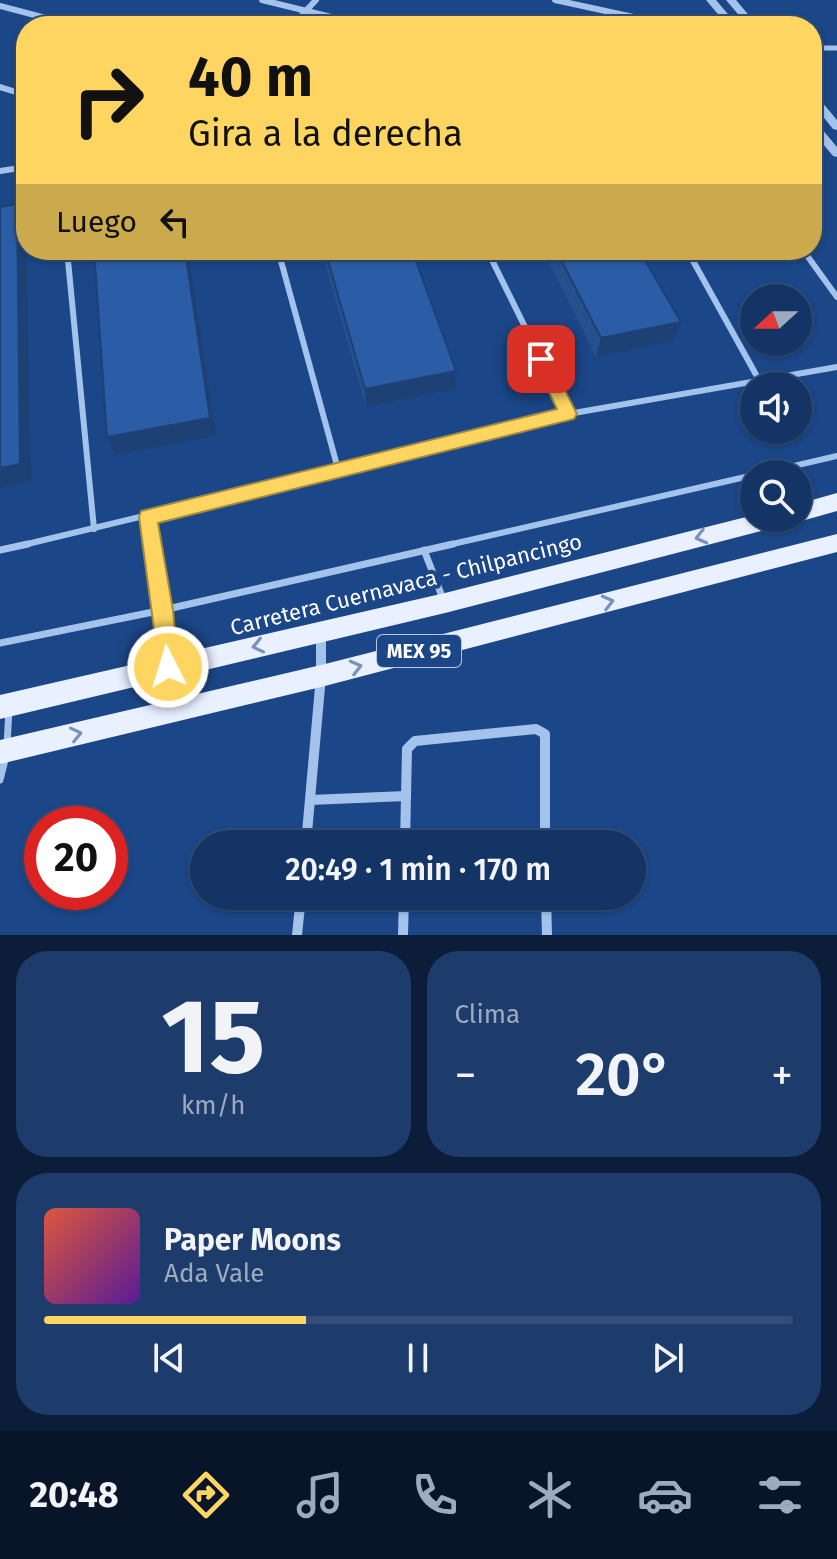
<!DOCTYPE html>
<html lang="es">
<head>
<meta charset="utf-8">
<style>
	:root { --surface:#143465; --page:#1d3c6b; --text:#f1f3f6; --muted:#9daabf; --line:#334f79; --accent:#fdd560 }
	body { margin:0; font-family:"Fira Sans",sans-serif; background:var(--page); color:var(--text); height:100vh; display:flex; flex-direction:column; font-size:30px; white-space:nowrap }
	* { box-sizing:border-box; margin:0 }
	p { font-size:26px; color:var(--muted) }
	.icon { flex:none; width:44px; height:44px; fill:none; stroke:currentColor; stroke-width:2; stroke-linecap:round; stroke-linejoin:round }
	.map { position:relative; height:935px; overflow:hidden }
	.panel { display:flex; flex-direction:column; gap:16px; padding:16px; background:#0b1d38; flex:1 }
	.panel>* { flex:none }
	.guide { position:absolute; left:16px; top:16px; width:806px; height:244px; border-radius:32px; box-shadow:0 2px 6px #0004,0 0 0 2px var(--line); background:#fdd560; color:#111; overflow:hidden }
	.needle { width:52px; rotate:249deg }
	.controls { position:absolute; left:740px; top:284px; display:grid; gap:16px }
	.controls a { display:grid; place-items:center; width:72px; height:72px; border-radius:50%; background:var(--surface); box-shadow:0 2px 6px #0004,0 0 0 2px var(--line); font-size:40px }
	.speed { position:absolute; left:24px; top:806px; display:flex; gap:16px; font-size:40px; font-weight:700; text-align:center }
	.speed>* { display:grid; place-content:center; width:104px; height:104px; border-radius:50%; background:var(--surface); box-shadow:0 2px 6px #0004,0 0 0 2px var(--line); line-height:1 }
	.speed .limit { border:12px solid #d22; background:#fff; color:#111 }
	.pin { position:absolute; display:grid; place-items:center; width:68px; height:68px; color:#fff; margin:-34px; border-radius:16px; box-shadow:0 4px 12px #0006 }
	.me { position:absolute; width:88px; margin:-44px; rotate:355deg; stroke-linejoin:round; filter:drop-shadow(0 0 6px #0008) }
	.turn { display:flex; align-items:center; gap:28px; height:168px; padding:0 40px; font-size:36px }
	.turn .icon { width:104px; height:104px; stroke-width:2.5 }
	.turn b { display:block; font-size:56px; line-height:68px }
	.then { display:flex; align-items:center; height:76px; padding:0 40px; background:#0003; gap:16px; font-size:30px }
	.big { font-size:60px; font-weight:600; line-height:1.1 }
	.panel .card { flex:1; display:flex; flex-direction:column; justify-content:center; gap:12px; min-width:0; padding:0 28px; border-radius:32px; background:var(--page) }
	.panel .dial { align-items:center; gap:0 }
	.dial b { font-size:104px; line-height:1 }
	.song { display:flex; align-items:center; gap:24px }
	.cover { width:96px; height:96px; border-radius:12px; background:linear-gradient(135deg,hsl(10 70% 55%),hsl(270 70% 35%)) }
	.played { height:8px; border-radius:4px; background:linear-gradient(90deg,var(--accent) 35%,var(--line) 35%) }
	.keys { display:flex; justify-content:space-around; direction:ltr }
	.heat { display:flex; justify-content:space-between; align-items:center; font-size:44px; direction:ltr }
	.panel .tiles { flex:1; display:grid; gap:16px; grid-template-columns:1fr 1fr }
	.card:last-child { grid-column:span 2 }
	.trip { position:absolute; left:190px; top:830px; width:456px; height:80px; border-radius:40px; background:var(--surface); box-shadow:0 2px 6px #0004,0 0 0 2px var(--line); font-weight:600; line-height:80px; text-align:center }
	.tab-bar { display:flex; height:128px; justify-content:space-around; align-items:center; background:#081528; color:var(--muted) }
	.tab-bar .icon { width:56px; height:56px }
	.tab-bar .on { color:var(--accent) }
	.tab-bar b { font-size:36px; color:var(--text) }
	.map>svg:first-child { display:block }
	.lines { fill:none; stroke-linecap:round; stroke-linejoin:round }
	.service-far2 { stroke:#a3c2ec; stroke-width:4 }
	.service-far1 { stroke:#a3c2ec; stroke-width:6 }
	.service { stroke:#a3c2ec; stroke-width:7 }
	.pedestrian { stroke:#a3c2ec; stroke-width:5 }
	.minor-far1 { stroke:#a3c2ec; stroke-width:6 }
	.minor { stroke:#a3c2ec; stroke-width:10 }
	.tertiary { fill:#a3c2ec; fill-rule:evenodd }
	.primary { fill:#e9f0ff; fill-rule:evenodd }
	.wall { fill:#24508e }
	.shaded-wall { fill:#1d4174 }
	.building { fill:#2a5da5; stroke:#1d4174; stroke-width:2 }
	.oneway { stroke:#7892bd }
	.route { fill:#fdd560; stroke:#a48a3e; stroke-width:2 }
	.labels { text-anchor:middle; stroke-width:8; stroke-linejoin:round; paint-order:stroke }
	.shield { fill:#1b4687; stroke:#bbc8db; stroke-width:2 }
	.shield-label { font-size:20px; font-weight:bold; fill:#fff }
	.street-label { font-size:22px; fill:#fff; stroke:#1b4687 }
</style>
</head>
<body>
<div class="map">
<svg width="837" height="935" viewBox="0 0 837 935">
	<rect width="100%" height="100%" fill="#1b4687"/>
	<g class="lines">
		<path class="service-far2" d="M0,220L26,216"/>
		<g class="service-far1">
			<path d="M67,250L94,529"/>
			<path d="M278,250L338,469"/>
			<path d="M487,250L568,414"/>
			<path d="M687,250L759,380"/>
			<path d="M803,250L837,297"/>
			<path d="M759,474L837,456"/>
			<path d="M148,517L153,546"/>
			<path d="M19,546L568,414L837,367"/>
			<path d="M444,546L754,475"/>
		</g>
		<g class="service">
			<path d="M152,544L163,610L167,664"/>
			<path d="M0,550L28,544"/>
			<path d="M424,550L443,599"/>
			<path d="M0,643L163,610L453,544"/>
			<path d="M7,745L9,709"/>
			<path d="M0,780L6,756"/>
		</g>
		<path class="pedestrian" d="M812,48H837"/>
		<g class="minor-far1">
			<path d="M262,0L368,26"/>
			<path d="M555,0L675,26"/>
			<path d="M0,6L76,26"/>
			<path d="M292,26L316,0"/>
			<path d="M0,87L26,95"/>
			<path d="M0,171L26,167"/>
		</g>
		<g class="minor">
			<path d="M310,800L406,796"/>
			<path d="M306,844L321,676V633"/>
			<path d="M405,844L407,749L415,741L536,729L545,734V844"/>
			<path d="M546,896L547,935"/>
			<path d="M297,935L301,896"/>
			<path d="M403,935L404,896"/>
		</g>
		<g class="tertiary">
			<path d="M706,0H716L738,26H728Z"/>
			<path d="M726,0H736L758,26H748Z"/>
			<path d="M812,94L816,95L837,120V130L833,129L812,103Z"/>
			<path d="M812,121L816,122L837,147V157L833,156L812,131Z"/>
		</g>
		<g class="primary">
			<path d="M837,493V511L798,522L791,519L798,518V504Z"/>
			<path d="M754,515V518H787L784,524L777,527L445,613L0,719V695L445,593Z"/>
			<path d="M837,534V552L321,687L0,764V740L321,665Z"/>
		</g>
	</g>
	<g class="wall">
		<path d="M321,250H412L456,371L455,389L366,407Z"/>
		<path d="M543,250H639L681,322L674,341L596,357Z"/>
	</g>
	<g class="shaded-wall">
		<path d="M17,204L26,224L31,481L0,488V468Z"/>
		<path d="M185,250H188L216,436L115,455L107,437Z"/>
		<path d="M681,322L674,341L596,357L601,338Z"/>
		<path d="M456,371L455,389L366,407L365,389Z"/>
	</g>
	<g class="building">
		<path d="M17,204L20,464L0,468V207Z"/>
		<path d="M94,250H185L210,418L107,437Z"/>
		<path d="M325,250H412L456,371L365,389Z"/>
		<path d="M556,250H639L681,322L601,338Z"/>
	</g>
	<defs><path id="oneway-chevron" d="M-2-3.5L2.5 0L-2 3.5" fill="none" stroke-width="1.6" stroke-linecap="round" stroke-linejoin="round" transform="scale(2)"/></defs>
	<g class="oneway">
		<use href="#oneway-chevron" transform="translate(701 537) rotate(166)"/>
		<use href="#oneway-chevron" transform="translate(608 602) rotate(-14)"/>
		<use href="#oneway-chevron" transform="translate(258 646) rotate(167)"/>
		<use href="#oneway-chevron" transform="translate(356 667) rotate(-14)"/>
		<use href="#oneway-chevron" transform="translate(76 734) rotate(-13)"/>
	</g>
	<path class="route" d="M541,353L547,355L577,414L574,419L158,523L173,610L178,667L175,674L168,677L160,674L139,517L141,511L557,409L533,359Z"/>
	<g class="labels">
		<rect class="shield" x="377" y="635" width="84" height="32" rx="6"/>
		<g class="shield-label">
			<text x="419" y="658">MEX 95</text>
		</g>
		<g class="street-label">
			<text transform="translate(406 584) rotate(-14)" y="8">Carretera Cuernavaca - Chilpancingo</text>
		</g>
	</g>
</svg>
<div class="controls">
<a><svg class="needle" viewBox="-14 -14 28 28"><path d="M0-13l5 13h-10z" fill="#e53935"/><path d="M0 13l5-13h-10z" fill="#9daabf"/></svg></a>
<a><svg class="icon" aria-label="sound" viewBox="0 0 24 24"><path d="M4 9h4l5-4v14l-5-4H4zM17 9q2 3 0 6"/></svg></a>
<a><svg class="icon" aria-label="search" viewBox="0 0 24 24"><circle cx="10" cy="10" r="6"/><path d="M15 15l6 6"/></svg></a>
</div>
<div class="speed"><div class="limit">20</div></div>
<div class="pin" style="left:541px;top:359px;background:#d93025"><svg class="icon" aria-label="arrive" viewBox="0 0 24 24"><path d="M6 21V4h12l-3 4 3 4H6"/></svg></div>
<svg class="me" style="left:168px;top:667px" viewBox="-20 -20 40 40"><circle r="17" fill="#fdd560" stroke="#fff" stroke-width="3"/><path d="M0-11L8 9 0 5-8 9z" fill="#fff"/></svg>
<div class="trip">20:49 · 1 min · 170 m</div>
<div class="guide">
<div class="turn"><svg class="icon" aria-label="right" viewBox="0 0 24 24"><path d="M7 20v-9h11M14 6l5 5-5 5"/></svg><div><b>40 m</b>Gira a la derecha</div></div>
<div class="then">Luego<svg class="icon" aria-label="left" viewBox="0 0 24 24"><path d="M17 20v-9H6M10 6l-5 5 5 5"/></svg></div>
</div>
</div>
<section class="panel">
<div class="tiles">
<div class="card dial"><b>15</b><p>km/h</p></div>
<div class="card"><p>Clima</p>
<div class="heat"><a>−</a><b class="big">20°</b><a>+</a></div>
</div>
<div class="card">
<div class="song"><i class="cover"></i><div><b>Paper Moons</b><p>Ada Vale</p></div></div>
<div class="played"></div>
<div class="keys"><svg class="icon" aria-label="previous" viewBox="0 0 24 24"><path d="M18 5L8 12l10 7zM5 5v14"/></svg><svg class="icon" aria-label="pause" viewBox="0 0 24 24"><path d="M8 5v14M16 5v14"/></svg><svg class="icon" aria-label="next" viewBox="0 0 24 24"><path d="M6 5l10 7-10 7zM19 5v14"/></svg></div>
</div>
</div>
</section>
<nav class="tab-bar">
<b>20:48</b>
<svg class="icon on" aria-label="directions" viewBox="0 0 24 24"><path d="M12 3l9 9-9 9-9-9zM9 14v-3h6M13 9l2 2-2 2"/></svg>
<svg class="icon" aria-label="music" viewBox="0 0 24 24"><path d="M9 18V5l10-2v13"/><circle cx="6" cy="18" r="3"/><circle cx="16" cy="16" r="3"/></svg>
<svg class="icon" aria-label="phone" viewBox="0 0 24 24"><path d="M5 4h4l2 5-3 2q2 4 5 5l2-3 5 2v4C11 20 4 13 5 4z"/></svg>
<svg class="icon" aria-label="climate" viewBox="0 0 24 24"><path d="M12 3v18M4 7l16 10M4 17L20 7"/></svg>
<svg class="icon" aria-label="car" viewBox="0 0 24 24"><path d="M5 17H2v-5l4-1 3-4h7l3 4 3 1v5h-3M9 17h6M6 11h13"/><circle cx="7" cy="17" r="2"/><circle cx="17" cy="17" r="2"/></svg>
<svg class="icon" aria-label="filters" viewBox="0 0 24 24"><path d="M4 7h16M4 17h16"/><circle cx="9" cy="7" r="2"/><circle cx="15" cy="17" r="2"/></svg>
</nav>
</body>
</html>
